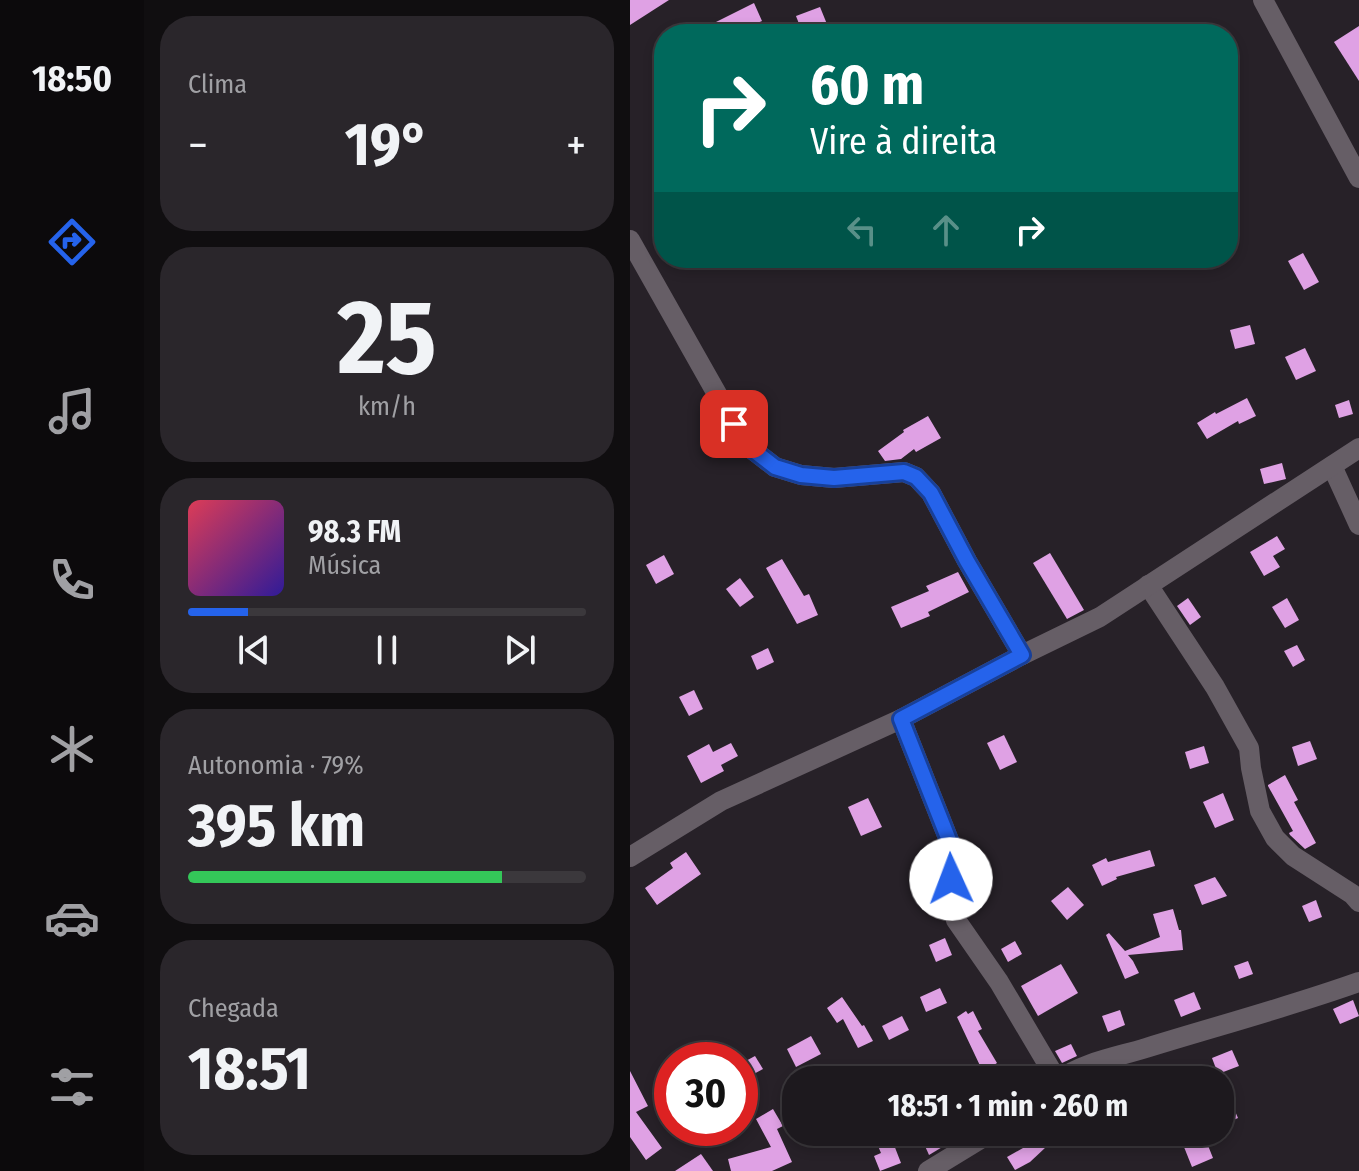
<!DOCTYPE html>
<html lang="pt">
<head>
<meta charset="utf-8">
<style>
	:root { --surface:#1d191e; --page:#2a262b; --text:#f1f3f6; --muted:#a0a0a4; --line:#3b383c; --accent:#2563eb }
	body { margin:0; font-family:"Fira Sans Condensed",sans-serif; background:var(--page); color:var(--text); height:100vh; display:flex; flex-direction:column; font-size:30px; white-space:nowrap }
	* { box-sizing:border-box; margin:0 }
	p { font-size:26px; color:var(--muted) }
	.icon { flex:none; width:44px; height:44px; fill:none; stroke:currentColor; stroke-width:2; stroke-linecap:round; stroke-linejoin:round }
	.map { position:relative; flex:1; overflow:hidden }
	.sheet { display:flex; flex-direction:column; gap:16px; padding:16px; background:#100e10; width:486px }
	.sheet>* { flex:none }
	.guide { position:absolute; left:24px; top:24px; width:584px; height:244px; border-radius:32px; box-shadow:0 4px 12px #0003,0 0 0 2px var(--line); background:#00695c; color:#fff; overflow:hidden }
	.speed { position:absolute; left:24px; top:1042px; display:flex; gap:16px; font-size:40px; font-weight:700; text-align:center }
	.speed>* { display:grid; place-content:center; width:104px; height:104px; border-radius:50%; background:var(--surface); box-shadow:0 4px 12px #0003,0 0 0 2px var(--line); line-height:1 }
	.speed .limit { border:12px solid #d22; background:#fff; color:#111 }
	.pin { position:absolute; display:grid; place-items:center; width:68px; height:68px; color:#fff; margin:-34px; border-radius:16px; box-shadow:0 4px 12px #0006 }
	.me { position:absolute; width:88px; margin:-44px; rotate:358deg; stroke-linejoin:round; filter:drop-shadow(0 0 6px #0008) }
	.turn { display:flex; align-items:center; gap:28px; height:168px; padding:0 24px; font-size:36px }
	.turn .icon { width:104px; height:104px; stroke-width:2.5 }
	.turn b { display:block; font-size:56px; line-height:68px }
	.lanes { display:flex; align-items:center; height:76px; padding:0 24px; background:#0003; justify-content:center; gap:40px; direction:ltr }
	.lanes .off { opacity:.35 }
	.big { font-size:60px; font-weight:700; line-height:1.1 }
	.sheet .card { flex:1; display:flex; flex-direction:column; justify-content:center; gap:12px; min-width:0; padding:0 28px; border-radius:32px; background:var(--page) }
	.sheet .dial { align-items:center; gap:0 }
	.dial b { font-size:104px; line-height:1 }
	.song { display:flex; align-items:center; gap:24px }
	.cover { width:96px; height:96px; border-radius:12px; background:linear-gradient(135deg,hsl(350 70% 55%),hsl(250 70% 35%)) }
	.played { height:8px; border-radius:4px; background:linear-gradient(90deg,var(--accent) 15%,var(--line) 15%) }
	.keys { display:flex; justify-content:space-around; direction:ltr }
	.heat { display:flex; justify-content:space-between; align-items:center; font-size:44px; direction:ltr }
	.charge { height:12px; border-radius:6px; background:linear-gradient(90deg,#34c759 79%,var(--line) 0) }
	.trip { position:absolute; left:152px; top:1066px; width:452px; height:80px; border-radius:32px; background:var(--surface); box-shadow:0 4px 12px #0003,0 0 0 2px var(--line); font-weight:700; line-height:80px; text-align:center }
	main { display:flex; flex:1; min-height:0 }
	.tabs { display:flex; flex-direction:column; width:144px; justify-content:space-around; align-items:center; background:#0c0a0c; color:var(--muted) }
	.tabs .icon { width:56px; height:56px }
	.tabs .on { color:var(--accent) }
	.tabs b { font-size:36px; color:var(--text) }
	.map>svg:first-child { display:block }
	.building { fill:#dfa1e4 }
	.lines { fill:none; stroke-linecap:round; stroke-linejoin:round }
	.street { stroke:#665e66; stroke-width:20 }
	.route-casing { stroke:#184099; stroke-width:20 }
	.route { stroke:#2563eb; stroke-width:14 }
</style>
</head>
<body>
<main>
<nav class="tabs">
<b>18:50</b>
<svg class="icon on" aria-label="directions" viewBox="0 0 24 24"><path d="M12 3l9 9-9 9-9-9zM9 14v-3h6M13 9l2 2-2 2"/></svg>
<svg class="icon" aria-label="music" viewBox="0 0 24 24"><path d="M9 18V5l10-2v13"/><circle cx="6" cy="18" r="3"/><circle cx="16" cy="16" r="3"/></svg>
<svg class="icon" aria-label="phone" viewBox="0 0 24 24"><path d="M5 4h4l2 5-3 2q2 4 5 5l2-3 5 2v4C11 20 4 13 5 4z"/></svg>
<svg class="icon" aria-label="climate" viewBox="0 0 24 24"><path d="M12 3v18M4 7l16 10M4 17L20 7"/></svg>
<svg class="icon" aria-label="car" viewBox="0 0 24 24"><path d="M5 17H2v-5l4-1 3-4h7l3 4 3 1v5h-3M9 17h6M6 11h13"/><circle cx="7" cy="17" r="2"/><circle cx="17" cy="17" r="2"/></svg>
<svg class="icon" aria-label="filters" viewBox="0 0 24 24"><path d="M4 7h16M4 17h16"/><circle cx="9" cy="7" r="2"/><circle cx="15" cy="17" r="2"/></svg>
</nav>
<section class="sheet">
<div class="card"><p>Clima</p>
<div class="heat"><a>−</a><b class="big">19°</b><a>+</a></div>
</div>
<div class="card dial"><b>25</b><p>km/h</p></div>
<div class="card">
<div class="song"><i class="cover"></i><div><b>98.3 FM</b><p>Música</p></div></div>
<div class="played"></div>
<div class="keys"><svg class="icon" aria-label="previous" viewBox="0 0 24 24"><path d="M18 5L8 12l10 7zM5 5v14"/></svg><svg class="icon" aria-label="pause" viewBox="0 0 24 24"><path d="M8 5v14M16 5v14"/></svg><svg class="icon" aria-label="next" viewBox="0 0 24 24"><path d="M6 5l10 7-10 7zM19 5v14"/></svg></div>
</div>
<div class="card"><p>Autonomia · 79%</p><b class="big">395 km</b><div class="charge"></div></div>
<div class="card"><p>Chegada</p><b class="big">18:51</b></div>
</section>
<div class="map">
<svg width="729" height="1171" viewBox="0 0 729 1171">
	<rect width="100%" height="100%" fill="#272128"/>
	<g class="building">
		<path d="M0,0H39L0,25Z"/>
		<path d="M124,3L132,21L111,30L112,34H62Z"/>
		<path d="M190,7L201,34H173L166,16Z"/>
		<path d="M729,26V81L704,42Z"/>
		<path d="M673,253L689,282L674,290L658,261Z"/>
		<path d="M620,325L625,344L605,349L600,330Z"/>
		<path d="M675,348L686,371L666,380L655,357Z"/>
		<path d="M617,398L626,416L609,424L608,421L577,439L567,423L585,412L586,414Z"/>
		<path d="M719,400L723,414L709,418L705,405Z"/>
		<path d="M298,416L311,438L286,452L284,449L271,459L255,461L248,451L274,432L273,430Z"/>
		<path d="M652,463L656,479L634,484L630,469Z"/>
		<path d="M647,536L655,549L643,556L650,567L634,576L620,552Z"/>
		<path d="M420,553L454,610L437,619L403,563Z"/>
		<path d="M34,555L44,574L26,584L16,565Z"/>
		<path d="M152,559L174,596L179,594L188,615L167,624L136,568Z"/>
		<path d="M328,572L339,592L298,612L300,616L271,628L261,607L299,591L296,586Z"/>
		<path d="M110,578L124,597L110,607L96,589Z"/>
		<path d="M558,598L571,617L560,625L547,606Z"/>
		<path d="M657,598L669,620L655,628L642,607Z"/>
		<path d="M667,645L675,660L663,667L654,651Z"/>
		<path d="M138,648L144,662L127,670L121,656Z"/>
		<path d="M64,690L73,709L59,716L49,697Z"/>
		<path d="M374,735L387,762L370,770L357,743Z"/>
		<path d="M680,741L687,759L668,766L662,747Z"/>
		<path d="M101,743L108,756L91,765L94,771L71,783L57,756L79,744L83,752Z"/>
		<path d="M574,746L579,763L560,769L555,752Z"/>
		<path d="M655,775L668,800L664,802L686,843L675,849L660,835L659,833L663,831L638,786V785Z"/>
		<path d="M593,793L604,820L585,828L573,802Z"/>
		<path d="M238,798L252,827L231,836L218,807Z"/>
		<path d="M309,850L312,859L310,870L296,874L290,856Z"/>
		<path d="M520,850L525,866L486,877L487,879L472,886L462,865L476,858L478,862Z"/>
		<path d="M56,852L71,874L27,905L15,888L43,868L40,863Z"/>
		<path d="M585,877L597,896L572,905L564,885Z"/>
		<path d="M438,887L454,905L437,920L421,901Z"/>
		<path d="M686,900L692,917L679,922L672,906Z"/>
		<path d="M543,909L549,930H551L553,950L498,955L503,961L509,973L495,979L476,935L479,933L495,951L530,937L523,914Z"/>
		<path d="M315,938L322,955L306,962L299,945Z"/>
		<path d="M385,941L392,954L378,962L371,949Z"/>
		<path d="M618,961L623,974L609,979L604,966Z"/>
		<path d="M431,964L448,993L408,1016L391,986Z"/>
		<path d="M310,988L317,1003L296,1012L290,997Z"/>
		<path d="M564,992L571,1009L551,1017L544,1000Z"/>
		<path d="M212,997L232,1026L234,1025L243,1041L228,1048L213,1019L207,1023L197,1008Z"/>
		<path d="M723,1000L729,1016L710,1024L703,1009Z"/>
		<path d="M490,1010L495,1025L478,1032L472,1016Z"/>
		<path d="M336,1011L338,1014L343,1011L352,1029L348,1031L367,1063L353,1072L327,1017Z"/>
		<path d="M272,1016L279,1030L259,1040L252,1026Z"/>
		<path d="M181,1036L191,1054L166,1067L157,1049Z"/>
		<path d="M441,1044L447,1056L432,1063L425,1051Z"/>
		<path d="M602,1050L609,1066L588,1074L582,1058Z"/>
		<path d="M125,1056L133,1069L120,1076L112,1063Z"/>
		<path d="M300,1064L307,1080H262Z"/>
		<path d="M0,1071L18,1106L6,1112L32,1148L16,1160L0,1137Z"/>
		<path d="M590,1077L608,1118L590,1126Z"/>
		<path d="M143,1109L153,1126L147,1129L162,1162L142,1171H101L98,1159L141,1147L126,1119Z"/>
		<path d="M242,1132H259L271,1163L250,1171L244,1156L251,1153Z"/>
		<path d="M301,1132H314L319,1143L299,1155L291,1137Z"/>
		<path d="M421,1132L431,1133L400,1162L385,1170L377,1157Z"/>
		<path d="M575,1138L583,1158L562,1167L554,1147Z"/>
		<path d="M71,1154L83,1171H45Z"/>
	</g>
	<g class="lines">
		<g class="street">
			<path d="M633,0L729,178"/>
			<path d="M0,240L104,424L123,450L145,467L171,475L204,478L274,472L286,477L301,493L337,561L392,655"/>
			<path d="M702,466L729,525"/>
			<path d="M518,585L585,687L619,748L621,768L630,811L645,838L663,856L722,894L729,902"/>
			<path d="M271,719L326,858L321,879V900L326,920L369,982L427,1080"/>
			<path d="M0,857L91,801L271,719L392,655L470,617L729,448"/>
			<path d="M429,1080C454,1062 487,1057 516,1048C587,1026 659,1007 729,982"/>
			<path d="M298,1171L362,1132"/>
		</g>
	</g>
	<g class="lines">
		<defs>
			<path id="route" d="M104,424L123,450L145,467L171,475L204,478L274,472L286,477L301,493L337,561L392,655L271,719L326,858L321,879"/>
		</defs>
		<use href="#route" class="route-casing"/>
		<use href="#route" class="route"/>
	</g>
</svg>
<div class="speed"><div class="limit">30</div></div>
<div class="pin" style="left:104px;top:424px;background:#d93025"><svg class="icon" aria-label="arrive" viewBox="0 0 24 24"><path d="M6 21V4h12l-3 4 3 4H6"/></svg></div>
<svg class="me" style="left:321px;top:879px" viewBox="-20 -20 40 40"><circle r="19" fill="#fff"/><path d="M0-13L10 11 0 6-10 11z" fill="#2563eb"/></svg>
<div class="trip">18:51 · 1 min · 260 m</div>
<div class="guide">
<div class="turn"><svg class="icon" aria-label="right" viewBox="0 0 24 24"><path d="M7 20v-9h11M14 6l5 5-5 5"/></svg><div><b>60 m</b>Vire à direita</div></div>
<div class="lanes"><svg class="icon off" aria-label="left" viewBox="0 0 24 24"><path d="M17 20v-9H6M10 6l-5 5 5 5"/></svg><svg class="icon off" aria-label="ahead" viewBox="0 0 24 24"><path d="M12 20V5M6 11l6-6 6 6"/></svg><svg class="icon" aria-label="right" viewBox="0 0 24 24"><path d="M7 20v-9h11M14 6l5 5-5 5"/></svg></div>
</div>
</div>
</main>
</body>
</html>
